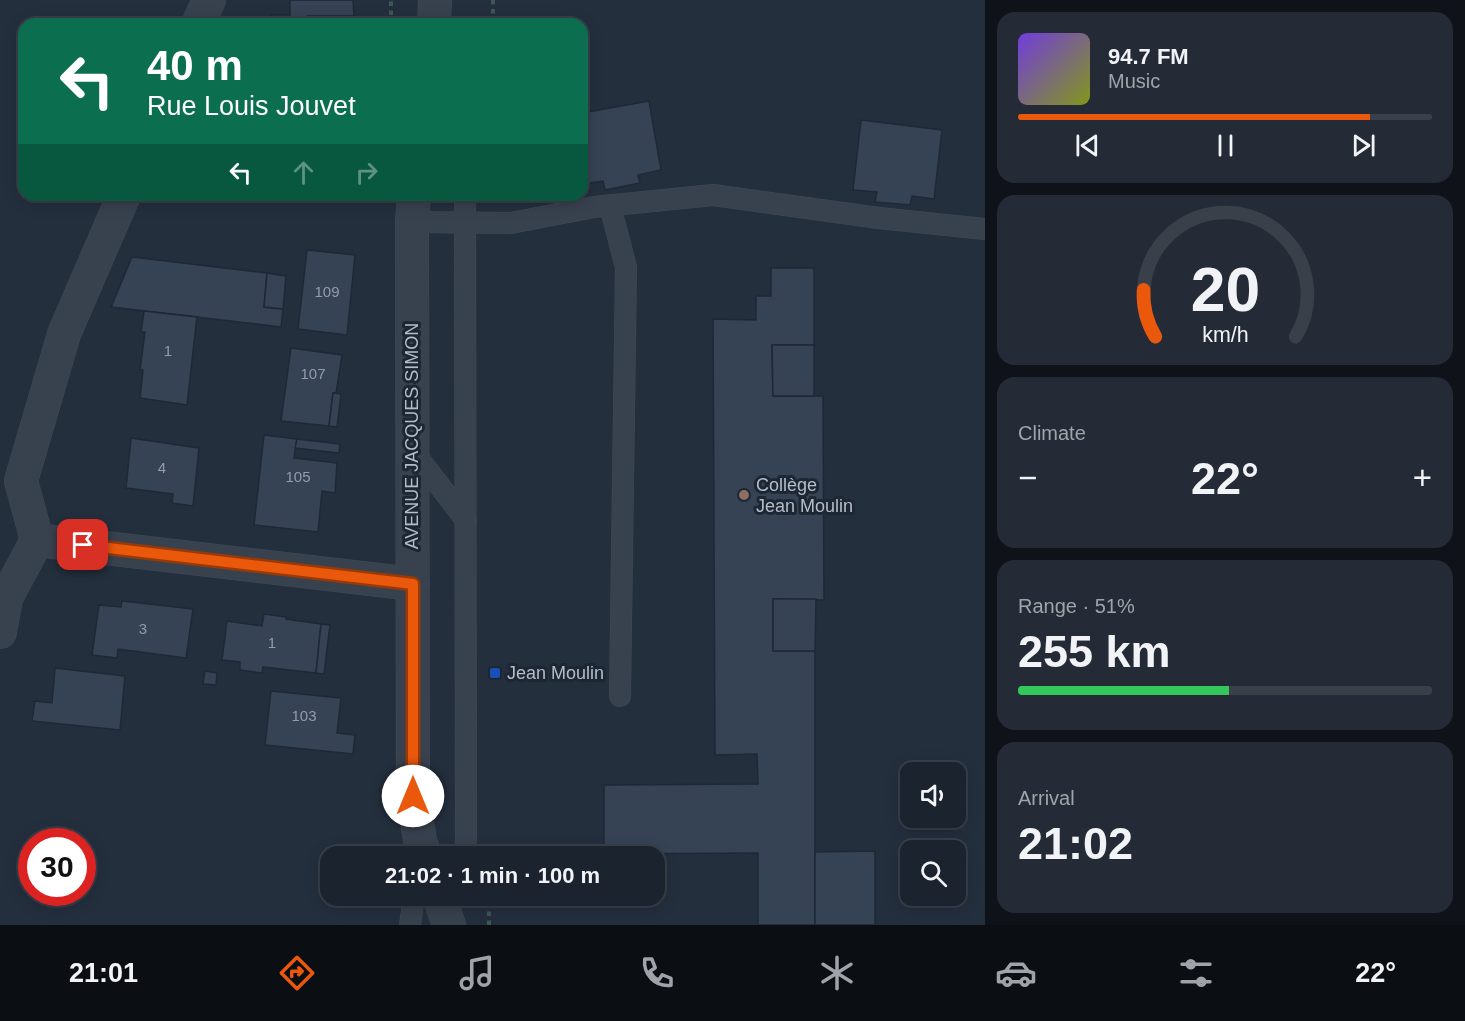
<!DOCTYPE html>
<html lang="en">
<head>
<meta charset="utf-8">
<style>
	:root { --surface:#1b232e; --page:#242b36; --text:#f1f3f6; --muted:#a0a4aa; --line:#39404a; --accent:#ea580c }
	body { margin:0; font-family:Arial,sans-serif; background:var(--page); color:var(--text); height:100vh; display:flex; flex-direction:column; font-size:22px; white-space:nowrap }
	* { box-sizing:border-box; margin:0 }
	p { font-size:20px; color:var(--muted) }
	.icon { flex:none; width:33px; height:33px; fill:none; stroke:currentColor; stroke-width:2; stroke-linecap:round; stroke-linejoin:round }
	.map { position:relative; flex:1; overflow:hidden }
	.side { display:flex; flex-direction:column; gap:12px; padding:12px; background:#0f1319; width:480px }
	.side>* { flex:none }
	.guide { position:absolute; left:18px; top:18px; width:570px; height:183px; border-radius:18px; box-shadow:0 3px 15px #0003,0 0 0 2px var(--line); background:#0b6e4f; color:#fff; overflow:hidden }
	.buttons { position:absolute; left:900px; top:762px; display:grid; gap:12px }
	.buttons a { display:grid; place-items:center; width:66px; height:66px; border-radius:12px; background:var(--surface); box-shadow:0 3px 15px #0003,0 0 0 2px var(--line); font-size:30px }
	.speed { position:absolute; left:18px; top:828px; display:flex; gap:12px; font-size:30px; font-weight:700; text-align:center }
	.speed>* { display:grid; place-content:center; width:78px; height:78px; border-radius:50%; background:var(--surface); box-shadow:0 3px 15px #0003,0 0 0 2px var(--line); line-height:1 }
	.speed .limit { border:9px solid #d22; background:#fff; color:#111 }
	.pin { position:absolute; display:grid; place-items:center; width:51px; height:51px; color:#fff; margin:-26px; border-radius:12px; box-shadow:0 3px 9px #0006 }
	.me { position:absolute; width:66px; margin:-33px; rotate:0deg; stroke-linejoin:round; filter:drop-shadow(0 0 4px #0008) }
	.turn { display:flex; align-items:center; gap:21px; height:126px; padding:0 30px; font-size:27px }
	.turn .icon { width:78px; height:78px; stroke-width:2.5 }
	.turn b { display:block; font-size:42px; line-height:51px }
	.lanes { display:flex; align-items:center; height:57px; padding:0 30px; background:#0003; justify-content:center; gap:30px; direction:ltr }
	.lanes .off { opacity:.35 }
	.big { font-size:45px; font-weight:600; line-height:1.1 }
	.side .card { flex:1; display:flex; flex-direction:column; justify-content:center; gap:9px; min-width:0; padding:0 21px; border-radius:18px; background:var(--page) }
	.side .dial { align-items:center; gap:0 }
	.dial svg { height:156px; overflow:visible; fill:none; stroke:var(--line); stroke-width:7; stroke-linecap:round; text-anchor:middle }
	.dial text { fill:var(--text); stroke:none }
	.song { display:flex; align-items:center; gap:18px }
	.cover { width:72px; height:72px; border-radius:9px; background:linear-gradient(135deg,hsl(260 70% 55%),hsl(70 70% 35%)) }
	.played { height:6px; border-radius:3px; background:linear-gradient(90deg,var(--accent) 85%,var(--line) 85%) }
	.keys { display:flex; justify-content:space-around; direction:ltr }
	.heat { display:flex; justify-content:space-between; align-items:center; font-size:33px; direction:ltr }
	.charge { height:9px; border-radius:4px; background:linear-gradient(90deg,#34c759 51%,var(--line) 0) }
	.trip { position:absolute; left:320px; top:846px; width:345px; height:60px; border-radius:18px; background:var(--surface); box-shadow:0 3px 15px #0003,0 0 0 2px var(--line); font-weight:600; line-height:60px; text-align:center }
	.dock { display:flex; height:96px; justify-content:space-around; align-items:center; background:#0b0e12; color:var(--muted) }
	.dock .icon { width:42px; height:42px }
	.dock .on { color:var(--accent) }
	.dock b { font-size:27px; color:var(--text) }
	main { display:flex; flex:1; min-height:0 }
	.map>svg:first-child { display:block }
	.building { fill:#364354; stroke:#1f2835; stroke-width:1.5 }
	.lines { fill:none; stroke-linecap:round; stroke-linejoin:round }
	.service-casing { stroke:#414a57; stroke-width:22 }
	.minor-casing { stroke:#414a57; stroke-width:34 }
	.path { stroke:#3f5557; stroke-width:4; stroke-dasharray:4.5 4.5; stroke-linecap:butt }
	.service { stroke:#38414e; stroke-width:21 }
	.minor { stroke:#38414e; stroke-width:33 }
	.route-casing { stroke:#983908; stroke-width:15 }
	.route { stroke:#ea580c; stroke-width:10 }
	.education-dot { fill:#8d6e63; stroke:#1d2633; stroke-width:2 }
	.transit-dot { fill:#1a4fb4; stroke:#1d2633; stroke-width:2 }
	.labels { text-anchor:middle; stroke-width:6; stroke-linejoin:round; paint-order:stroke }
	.number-label { font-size:15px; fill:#929caa }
	.street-label { font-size:18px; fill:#b4bcc9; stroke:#1d2633 }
	.poi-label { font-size:18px; fill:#b4bcc9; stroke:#1d2633; text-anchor:start }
</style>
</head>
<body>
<main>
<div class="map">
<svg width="985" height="925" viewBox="0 0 985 925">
	<rect width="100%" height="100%" fill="#242f3e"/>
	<g class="building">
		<path d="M290,0H353L354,16H307V24H271V15H290Z"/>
		<path d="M649,101L661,170L638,175L640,183L605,190L603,181L582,184V113Z"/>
		<path d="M861,120L942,130L934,199L912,196L910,205L875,202L877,192L853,190Z"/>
		<path d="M307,250L355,255L347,335L298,329Z"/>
		<path d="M132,257L267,273L264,307L283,309L281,327L111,307Z"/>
		<path d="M771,268H814V345H772L773,396H823L824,600L773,599V651H815V925H758V853L604,854V785L758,784L757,754L715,755L713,319L756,320V296H771Z"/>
		<path d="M267,273L286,276L283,309L264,307Z"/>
		<path d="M144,311L197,317L187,405L140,398L143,370H140L145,332H141Z"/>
		<path d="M772,345H814V396H773Z"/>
		<path d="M291,348L342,355L336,393H333L329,426L281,421Z"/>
		<path d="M333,393L341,394L337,427L329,426Z"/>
		<path d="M264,435L297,439L294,458L337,463L335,493L322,491L318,532L254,525Z"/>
		<path d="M131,438L199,448L193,506L172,503L173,494L126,488Z"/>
		<path d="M297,439L340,444L339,453L295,448Z"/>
		<path d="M773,599H816L815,651H773Z"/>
		<path d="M122,601L193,609L186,658L118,649L117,658L92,655L99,605L121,607Z"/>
		<path d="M264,614L286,617V619L321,624L316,673L263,667L262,673L240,670V662L222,660L227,621L262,626Z"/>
		<path d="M321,624L330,625L324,674L316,673Z"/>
		<path d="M55,668L125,676L120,730L32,721L35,701L52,703Z"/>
		<path d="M205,671L217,673L216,685L203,684Z"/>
		<path d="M271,691L341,698L337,733L355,735L353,754L265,745Z"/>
		<path d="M875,851V925H815V852Z"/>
	</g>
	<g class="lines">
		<defs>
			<g id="service">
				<path d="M610,206L626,267L620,696"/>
				<path d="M412,222L511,223L594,207L713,195L879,218L985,229"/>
				<path d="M412,450L466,520"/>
				<path d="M464,856L466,841L465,195"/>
				<path d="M410,925L414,896"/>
			</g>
			<g id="minor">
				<path d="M198,24L209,0"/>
				<path d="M434,24L435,0"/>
				<path d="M414,195L412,222L413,796L420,841L425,856"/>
				<path d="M37,540L413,584"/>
				<path d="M37,540L21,481L64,334L124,195"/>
				<path d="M0,632L6,598L37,540"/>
				<path d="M439,896L449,925"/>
			</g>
		</defs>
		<use href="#service" class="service-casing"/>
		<use href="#minor" class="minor-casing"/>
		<g class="path">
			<path d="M493,0V24"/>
			<path d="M391,24V0"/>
			<path d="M489,925V896"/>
		</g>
		<use href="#service" class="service"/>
		<use href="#minor" class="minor"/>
	</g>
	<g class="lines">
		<defs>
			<path id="route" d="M83,545L413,584V796"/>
		</defs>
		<use href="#route" class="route-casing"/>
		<use href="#route" class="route"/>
	</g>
	<circle class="education-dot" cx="744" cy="495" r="6"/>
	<rect class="transit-dot" x="489" y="667" width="12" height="12" rx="3"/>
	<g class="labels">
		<g class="number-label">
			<text x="327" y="297">109</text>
			<text x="168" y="356">1</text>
			<text x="313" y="379">107</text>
			<text x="162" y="473">4</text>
			<text x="298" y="482">105</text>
			<text x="143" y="634">3</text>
			<text x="272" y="648">1</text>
			<text x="304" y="721">103</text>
		</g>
		<g class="street-label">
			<text transform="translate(412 436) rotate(-90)" y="6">AVENUE JACQUES SIMON</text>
		</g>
		<g class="poi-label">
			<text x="756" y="491">Collège<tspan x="756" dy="21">Jean Moulin</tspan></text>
			<text x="507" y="679">Jean Moulin</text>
		</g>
	</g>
</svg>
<div class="buttons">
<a><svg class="icon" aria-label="sound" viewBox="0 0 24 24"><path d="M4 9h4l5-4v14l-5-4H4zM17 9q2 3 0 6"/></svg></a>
<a><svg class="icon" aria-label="search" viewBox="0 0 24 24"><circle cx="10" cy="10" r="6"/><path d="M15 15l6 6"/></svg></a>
</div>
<div class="speed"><div class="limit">30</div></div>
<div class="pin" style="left:83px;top:545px;background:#d93025"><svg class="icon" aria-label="arrive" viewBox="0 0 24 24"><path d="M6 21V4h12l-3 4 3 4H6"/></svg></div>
<svg class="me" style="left:413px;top:796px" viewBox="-20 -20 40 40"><circle r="19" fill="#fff"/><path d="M0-13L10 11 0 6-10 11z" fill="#ea580c"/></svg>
<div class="trip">21:02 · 1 min · 100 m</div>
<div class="guide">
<div class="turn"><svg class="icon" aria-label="left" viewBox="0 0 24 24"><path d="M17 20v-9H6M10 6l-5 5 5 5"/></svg><div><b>40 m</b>Rue Louis Jouvet</div></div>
<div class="lanes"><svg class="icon" aria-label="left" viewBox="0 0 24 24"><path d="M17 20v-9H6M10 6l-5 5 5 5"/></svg><svg class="icon off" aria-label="ahead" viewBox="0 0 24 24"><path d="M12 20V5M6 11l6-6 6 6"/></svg><svg class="icon off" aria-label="right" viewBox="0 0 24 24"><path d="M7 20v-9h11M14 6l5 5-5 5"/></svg></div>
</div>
</div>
<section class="side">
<div class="card">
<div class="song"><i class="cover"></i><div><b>94.7 FM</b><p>Music</p></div></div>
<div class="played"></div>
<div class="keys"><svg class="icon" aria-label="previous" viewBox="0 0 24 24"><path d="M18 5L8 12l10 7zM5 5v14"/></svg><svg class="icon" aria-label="pause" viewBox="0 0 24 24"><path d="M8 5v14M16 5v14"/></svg><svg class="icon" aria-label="next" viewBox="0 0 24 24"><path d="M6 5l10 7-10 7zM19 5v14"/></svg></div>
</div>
<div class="card dial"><svg viewBox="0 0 100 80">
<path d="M14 69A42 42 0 1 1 86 69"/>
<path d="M14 69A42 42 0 0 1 8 45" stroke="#ea580c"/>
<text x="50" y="56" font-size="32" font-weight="700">20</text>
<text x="50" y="72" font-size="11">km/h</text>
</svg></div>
<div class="card"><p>Climate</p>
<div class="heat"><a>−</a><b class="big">22°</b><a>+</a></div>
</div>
<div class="card"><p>Range · 51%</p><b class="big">255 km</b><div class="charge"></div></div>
<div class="card"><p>Arrival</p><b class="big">21:02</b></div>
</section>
</main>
<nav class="dock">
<b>21:01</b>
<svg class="icon on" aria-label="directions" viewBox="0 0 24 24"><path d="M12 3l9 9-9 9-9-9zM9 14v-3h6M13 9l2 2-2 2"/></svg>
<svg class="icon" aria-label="music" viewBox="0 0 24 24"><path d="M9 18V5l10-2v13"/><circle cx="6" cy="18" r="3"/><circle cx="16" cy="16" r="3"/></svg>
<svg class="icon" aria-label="phone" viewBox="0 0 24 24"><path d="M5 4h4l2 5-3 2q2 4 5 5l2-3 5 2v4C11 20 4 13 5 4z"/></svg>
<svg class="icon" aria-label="climate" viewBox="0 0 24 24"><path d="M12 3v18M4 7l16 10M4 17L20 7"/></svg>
<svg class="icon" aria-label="car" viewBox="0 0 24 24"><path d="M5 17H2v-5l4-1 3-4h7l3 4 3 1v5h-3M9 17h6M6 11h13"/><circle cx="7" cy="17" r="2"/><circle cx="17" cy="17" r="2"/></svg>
<svg class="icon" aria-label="filters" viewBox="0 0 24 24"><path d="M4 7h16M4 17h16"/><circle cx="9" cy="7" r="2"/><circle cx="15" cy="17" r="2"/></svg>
<b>22°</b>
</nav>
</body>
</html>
